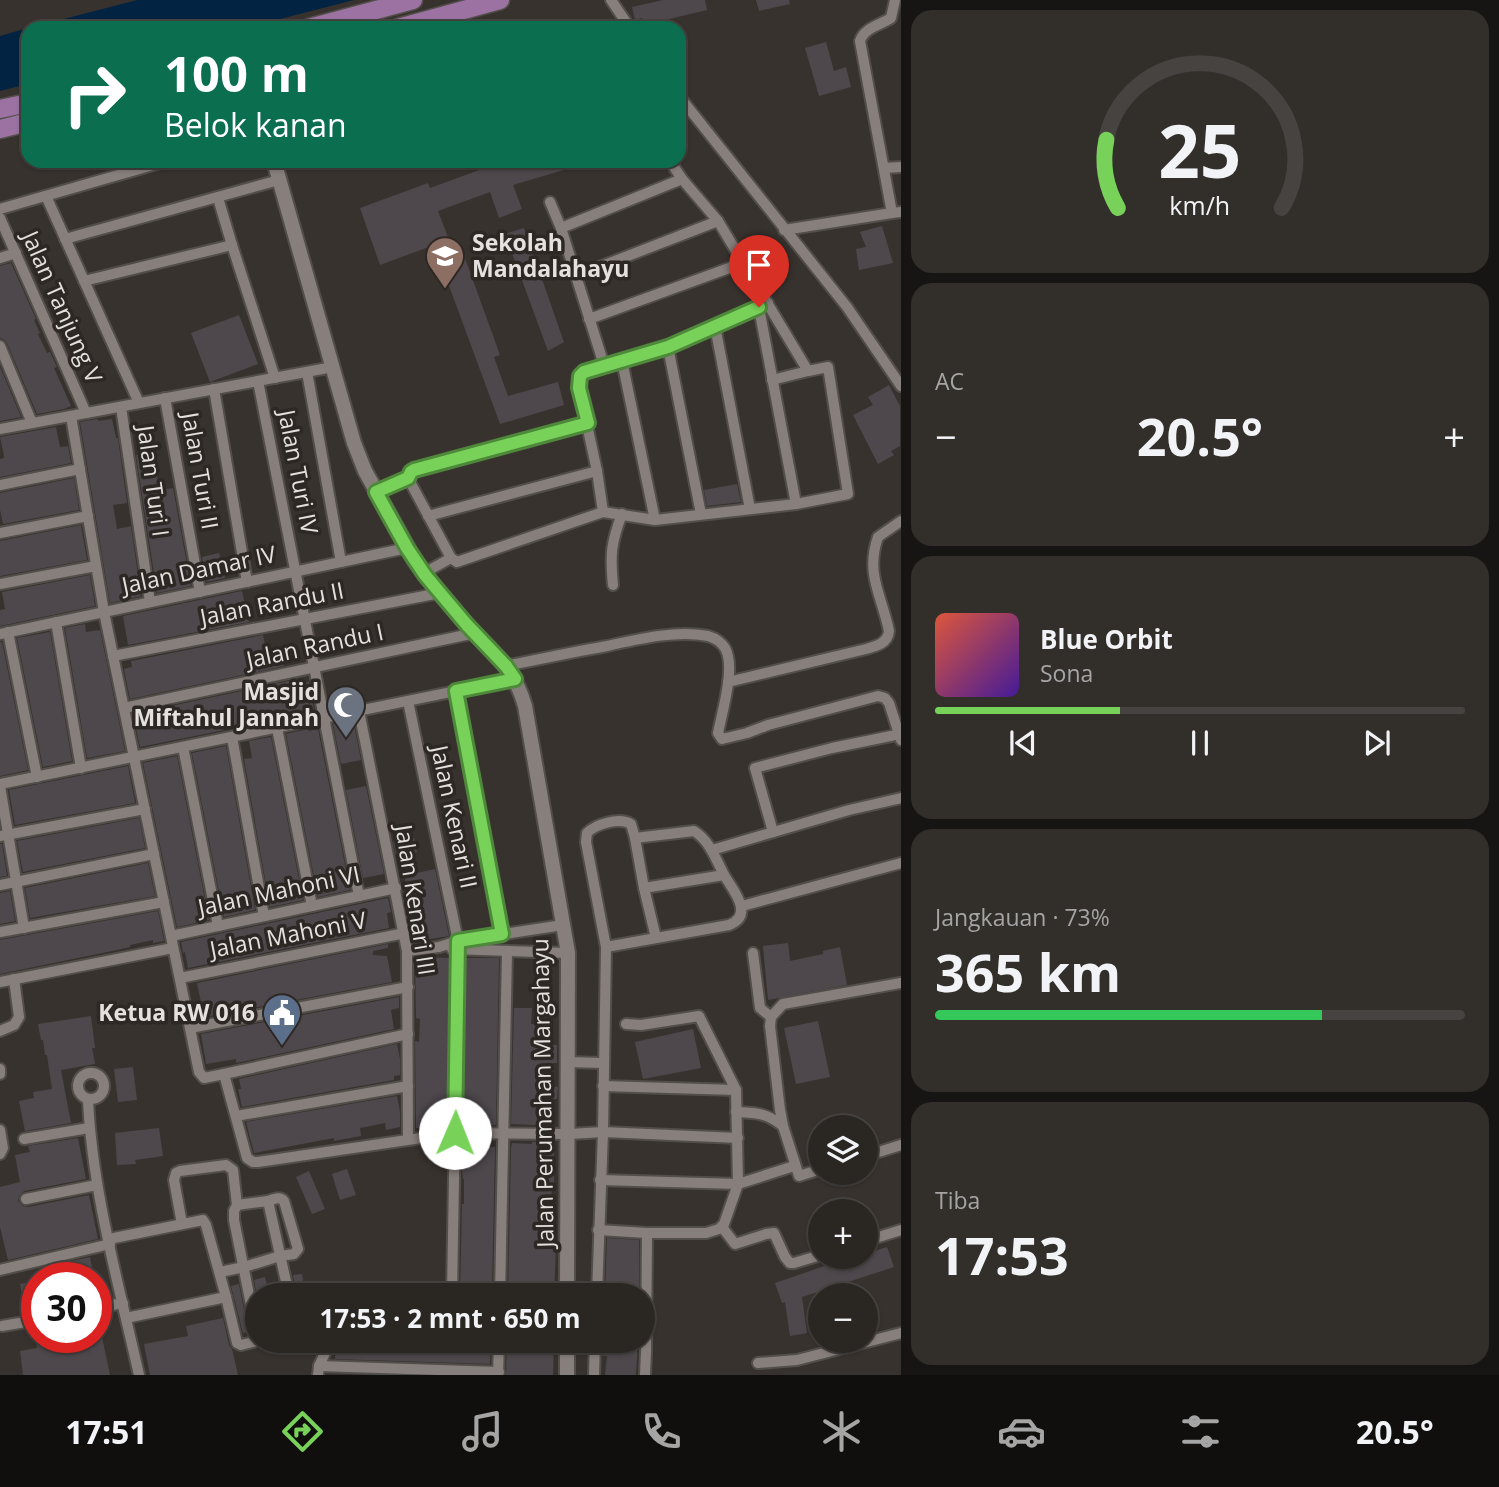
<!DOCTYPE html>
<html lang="id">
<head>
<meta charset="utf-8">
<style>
	:root { --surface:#2a2622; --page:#322e2a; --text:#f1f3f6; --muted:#a5a5a5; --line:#464340; --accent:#78d259 }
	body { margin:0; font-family:"Open Sans",sans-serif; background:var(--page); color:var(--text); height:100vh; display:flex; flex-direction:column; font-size:26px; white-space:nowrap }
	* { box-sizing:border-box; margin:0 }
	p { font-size:23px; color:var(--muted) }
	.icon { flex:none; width:38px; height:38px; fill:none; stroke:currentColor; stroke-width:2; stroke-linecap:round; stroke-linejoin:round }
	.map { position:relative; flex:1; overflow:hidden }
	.side { display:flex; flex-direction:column; gap:10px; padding:10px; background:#171513; width:598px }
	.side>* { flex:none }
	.guide { position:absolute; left:21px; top:21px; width:665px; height:147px; border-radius:21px; box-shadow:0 2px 5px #0004,0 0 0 2px var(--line); background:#0b6e4f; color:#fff; overflow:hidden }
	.controls { position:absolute; left:808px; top:1115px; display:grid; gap:14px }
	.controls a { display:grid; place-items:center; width:70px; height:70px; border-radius:50%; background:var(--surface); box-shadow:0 2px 5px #0004,0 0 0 2px var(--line); font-size:35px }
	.speed { position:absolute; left:21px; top:1262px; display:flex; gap:14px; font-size:35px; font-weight:700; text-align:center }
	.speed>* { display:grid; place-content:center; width:91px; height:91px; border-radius:50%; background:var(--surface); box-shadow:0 2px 5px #0004,0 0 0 2px var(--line); line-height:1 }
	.speed .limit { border:10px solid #d22; background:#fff; color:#111 }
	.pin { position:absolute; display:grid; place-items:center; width:60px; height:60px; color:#fff; margin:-72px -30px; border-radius:50% 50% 50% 0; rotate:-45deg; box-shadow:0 0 7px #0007 }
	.pin .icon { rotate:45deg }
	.me { position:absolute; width:77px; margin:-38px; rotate:1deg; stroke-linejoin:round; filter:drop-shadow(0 0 5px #0008) }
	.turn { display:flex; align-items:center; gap:24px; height:147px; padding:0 28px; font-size:32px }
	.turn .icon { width:91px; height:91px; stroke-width:2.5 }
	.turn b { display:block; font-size:49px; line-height:60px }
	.big { font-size:52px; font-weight:700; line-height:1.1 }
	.side .widget { flex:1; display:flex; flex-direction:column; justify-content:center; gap:10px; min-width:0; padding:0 24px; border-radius:21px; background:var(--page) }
	.side .dial { align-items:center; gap:0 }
	.dial svg { height:182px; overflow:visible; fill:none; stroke:var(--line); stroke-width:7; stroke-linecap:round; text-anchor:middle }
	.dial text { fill:var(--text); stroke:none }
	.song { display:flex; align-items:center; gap:21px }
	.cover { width:84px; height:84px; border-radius:10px; background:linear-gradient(135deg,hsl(10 70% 55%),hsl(260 70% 35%)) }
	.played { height:7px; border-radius:4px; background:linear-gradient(90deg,var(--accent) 35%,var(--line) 35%) }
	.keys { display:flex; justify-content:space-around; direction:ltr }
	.heat { display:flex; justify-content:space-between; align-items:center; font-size:38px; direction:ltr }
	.charge { height:10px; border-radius:5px; background:linear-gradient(90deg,#34c759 73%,var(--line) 0) }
	.trip { position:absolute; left:245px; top:1283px; width:410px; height:70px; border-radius:35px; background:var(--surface); box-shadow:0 2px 5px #0004,0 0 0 2px var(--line); font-weight:700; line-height:70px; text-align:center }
	.tab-bar { display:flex; height:112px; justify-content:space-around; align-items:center; background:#110f0e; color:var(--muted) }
	.tab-bar .icon { width:49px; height:49px }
	.tab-bar .active { color:var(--accent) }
	.tab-bar b { font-size:32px; color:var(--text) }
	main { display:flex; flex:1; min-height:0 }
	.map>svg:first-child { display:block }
	.water { fill:#032342 }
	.building { fill:#4e484d }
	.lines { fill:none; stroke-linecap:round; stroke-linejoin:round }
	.minor-casing { stroke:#524e4a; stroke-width:14 }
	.tertiary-casing { stroke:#524e4a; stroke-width:18 }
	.primary-casing { stroke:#524e4a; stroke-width:21 }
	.minor { stroke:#877f7b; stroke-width:10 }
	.tertiary { stroke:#877f7b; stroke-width:14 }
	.primary { stroke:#9b72a2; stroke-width:18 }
	.route-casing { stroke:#4e883a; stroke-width:18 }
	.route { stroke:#78d259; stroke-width:12 }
	.labels { text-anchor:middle; stroke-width:7; stroke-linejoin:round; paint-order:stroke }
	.poi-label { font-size:23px; font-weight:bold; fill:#e5e1df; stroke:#2e2824; text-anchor:end }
	.street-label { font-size:23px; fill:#e5e1df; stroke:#2e2824 }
</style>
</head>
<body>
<main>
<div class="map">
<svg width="901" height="1375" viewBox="0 0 901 1375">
	<rect width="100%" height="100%" fill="#38322e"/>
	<g class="water">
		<path d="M137,0H354L245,28H29Z"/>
		<path d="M28,28V84L0,91V36Z"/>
	</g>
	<g class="building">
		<path d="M663,0H705L707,10L644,25L642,18L635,20L632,7Z"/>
		<path d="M756,0H789L790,4L759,11Z"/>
		<path d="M826,42L834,71L846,67L851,87L819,96L805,48Z"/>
		<path d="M479,161H584V164L513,185L522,209L499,218L490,192L438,211L454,253L462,250L500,355L494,357L508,396L558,382L564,405L500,424L434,245L380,265L360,208L428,183L430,188L482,169Z"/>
		<path d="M882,226L893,263L859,270L856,249L866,247L860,232Z"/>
		<path d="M524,228L564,342L548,351L505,234Z"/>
		<path d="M11,263L36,319L34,320L40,333L38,334L47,353L50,352L57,367L54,368L71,406L64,409L37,414L7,343L4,339L0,338V266Z"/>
		<path d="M239,315L258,364L210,382L191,333Z"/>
		<path d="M0,367L21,417L0,421Z"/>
		<path d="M889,385L900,406V446L891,451L894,455L878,464L853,415L873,405L868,397Z"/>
		<path d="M98,419V421L112,419L116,438H118L127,503L113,505L117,529L131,526L141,596L110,603L80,422Z"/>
		<path d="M56,427L60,447L68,446L71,463L0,477V459L4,458V456L0,437Z"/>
		<path d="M149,453L152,467L155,466L160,490L173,488L191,586L157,593L136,455Z"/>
		<path d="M74,478L79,510L3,524L0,510V493Z"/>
		<path d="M737,484L741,502L707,506L704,490Z"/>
		<path d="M81,525L87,560L0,576V541Z"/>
		<path d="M219,553L225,578L206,582L202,557Z"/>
		<path d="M90,575L95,606L0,626V610L5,609L2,592Z"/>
		<path d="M242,591L249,622L128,645L123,616Z"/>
		<path d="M85,624L86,632L100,630L125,751L87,758L65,628Z"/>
		<path d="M50,632L72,761L43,767L17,638Z"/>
		<path d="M263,635L267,654L281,651L284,666L130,699L124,669L132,667L131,661Z"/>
		<path d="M0,642H2L28,770L0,776Z"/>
		<path d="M298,679L299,684L309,682L314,710L305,711V714L269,721L268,717L242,722L243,724L224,728V730L140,747L133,714Z"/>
		<path d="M353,720L361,760L341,764L333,724Z"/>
		<path d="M308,729L309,731L318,729L350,890L318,897L286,734Z"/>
		<path d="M271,737L303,900L270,907L244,759L252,758L249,741Z"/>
		<path d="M226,746L255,910L224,917L192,753Z"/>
		<path d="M177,756L209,920L177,927L143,763Z"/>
		<path d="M128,766L135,803L15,825L9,790Z"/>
		<path d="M366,786L384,874L363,878L346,790Z"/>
		<path d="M139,818L145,848L23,872L17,841Z"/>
		<path d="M414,838L417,852L414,853L417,873L435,869L449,936L413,942V932L410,927L403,891L407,890L401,855L396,856L393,842Z"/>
		<path d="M0,844H2L7,876L0,877Z"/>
		<path d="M148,863L155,896L30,918L25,888Z"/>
		<path d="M10,891L15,921L0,924V893Z"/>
		<path d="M388,898L391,912L387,913L389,928L188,968L185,952L183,953L181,942Z"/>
		<path d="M158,911L164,941L153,943V940L130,945V947L117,950L0,974V940Z"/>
		<path d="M788,943L790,961L823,954V951L840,947L847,985L768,1000L763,946Z"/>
		<path d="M388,944V948L373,951V955L387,956L392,982L204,1017L197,983Z"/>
		<path d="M426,957L450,958L447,1124H433L432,1128H416V1124L415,1041L419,1042L420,1019L416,1018L415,958Z"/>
		<path d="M466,958H499L496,1125H463Z"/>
		<path d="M399,997V1008L391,1010L394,1029L236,1063V1059L206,1064L201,1034Z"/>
		<path d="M514,1008H532L531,1024L548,1025V1045H557V1063H553L552,1086L558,1087L557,1099H549V1119H554V1126L511,1124Z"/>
		<path d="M91,1016L95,1048H92L95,1064L61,1070L71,1123L25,1131L19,1101L34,1098L33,1092L52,1089L47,1055H45L43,1040H41L38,1024Z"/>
		<path d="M818,1021L830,1077L796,1084L784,1028Z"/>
		<path d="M693,1029L701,1068L643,1079L635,1042Z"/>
		<path d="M397,1044L400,1059V1075L394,1076V1080L242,1107L238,1089H241L239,1079Z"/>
		<path d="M133,1067L137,1100L118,1102L114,1069Z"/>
		<path d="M397,1096L400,1112V1127L386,1130L385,1123L360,1128L361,1136L334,1141V1138L254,1153L246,1122Z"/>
		<path d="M159,1128L163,1156L135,1160L136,1164L117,1165L115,1133Z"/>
		<path d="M78,1138L86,1179L24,1191L19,1196L18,1201L23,1206L28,1207L89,1195L98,1239L8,1260L0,1227V1187L20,1182L15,1155L30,1152L28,1146Z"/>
		<path d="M532,1142H554V1185H552L551,1207H554L553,1245H556L554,1295L508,1294L511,1148L512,1143L532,1144Z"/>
		<path d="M484,1147H495L492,1290L475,1289V1295H460L462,1204H464V1179H463L462,1171L463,1150H484Z"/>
		<path d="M347,1169L356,1195L340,1200L332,1174Z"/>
		<path d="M309,1171L325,1209L312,1214L296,1177Z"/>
		<path d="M607,1238L639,1240V1295H605Z"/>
		<path d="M887,1247L894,1267L802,1297L807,1333L790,1336L785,1302L782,1303L775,1283L854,1256H866V1254Z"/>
		<path d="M90,1257L94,1278H60L58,1264Z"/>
		<path d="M302,1274L305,1295H297L293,1275Z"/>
		<path d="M265,1277L269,1295L257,1296L254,1280Z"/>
		<path d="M33,1282L37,1312L26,1314L20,1284Z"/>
		<path d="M239,1284L248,1330L247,1332L243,1333L231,1286Z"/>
		<path d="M223,1318L229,1345L232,1349L238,1375H150L144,1344L188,1336L186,1326Z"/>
		<path d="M35,1337H82L83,1341L102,1337L110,1375H23L20,1351L37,1348Z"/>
		<path d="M266,1340H303L304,1345L268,1352Z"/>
		<path d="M341,1340H357V1346L385,1347V1340H434V1348L458,1349V1340H491L490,1364L335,1359L336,1349L341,1348Z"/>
		<path d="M507,1340H554L553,1375H506Z"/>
		<path d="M603,1340H638L636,1375H605L607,1356H602Z"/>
	</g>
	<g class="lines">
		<defs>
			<g id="minor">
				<path d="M611,0L630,28"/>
				<path d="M895,0L891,18C880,25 864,28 860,41L892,213L901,212"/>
				<path d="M679,96L847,307L901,386"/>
				<path d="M670,161L682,179L718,221L808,371L772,380"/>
				<path d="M884,168L901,167"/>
				<path d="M46,196L139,403"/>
				<path d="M218,198L232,245"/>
				<path d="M550,202L561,228L604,365"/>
				<path d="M0,209L167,161"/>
				<path d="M0,218L86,413"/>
				<path d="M561,228L682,179"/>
				<path d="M784,230L892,213"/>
				<path d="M65,239L279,180"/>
				<path d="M0,258L16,253"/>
				<path d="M576,276L718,221"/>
				<path d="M84,281L232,245L275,378"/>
				<path d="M759,308L796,504"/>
				<path d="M589,319L743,263"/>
				<path d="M715,326L750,509"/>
				<path d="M0,346L32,423"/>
				<path d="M668,347L701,514"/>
				<path d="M622,361L655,520"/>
				<path d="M307,372L341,562"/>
				<path d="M258,381L359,896"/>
				<path d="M214,389L247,582"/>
				<path d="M165,398L200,592"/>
				<path d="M121,407L150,602"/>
				<path d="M71,416L104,612L199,1072L204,1078L224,1074L247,1158L253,1162H258L455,1133L569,1134L603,1132L738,1138"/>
				<path d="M0,429L333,367"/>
				<path d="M408,478L451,558L457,562L603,512L655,520L796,504L848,494L828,367L808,371"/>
				<path d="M408,478L411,472L414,470L588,423"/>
				<path d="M0,485L80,469"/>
				<path d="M376,492L408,478"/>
				<path d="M603,512L597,471L579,388V380L581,373L604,365L622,361L668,347L768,303"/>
				<path d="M428,516L597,471"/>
				<path d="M0,533L88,516"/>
				<path d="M424,573L451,558"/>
				<path d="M0,584L96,566"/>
				<path d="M613,585C610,555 611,543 622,514"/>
				<path d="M56,622L81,768"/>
				<path d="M8,632L37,777"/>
				<path d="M0,634L407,548"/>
				<path d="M113,656L440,593"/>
				<path d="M506,666C540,659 573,652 607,646C639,639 675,630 708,636C715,638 721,642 725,648C736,667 722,712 718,733L722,739L747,733L768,725L878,696L885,698L889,703L901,740"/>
				<path d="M728,682L866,649C877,646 888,643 889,631C882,596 865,574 878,537L901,521"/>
				<path d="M456,691L502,934"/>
				<path d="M408,701L458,941L452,1295"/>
				<path d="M124,708L475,633"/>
				<path d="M359,711L407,951L408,1139"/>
				<path d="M277,728L312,906"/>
				<path d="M232,737L264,916"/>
				<path d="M183,747L218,926"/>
				<path d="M0,784L515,679"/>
				<path d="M0,786L24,928"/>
				<path d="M773,832L755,768L832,748L901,734"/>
				<path d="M0,836L145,809"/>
				<path d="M635,838L694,831C709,840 716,859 724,875L644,888"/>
				<path d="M712,850L849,810L901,798"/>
				<path d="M0,885L154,854"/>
				<path d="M742,906L901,863"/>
				<path d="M0,932L164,902"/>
				<path d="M171,936L396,888"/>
				<path d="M606,947L729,925C755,915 733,890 724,875"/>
				<path d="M452,949L568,953"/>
				<path d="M407,951L439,947L458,941L563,925"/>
				<path d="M753,953L760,1008L771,1017"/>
				<path d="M180,978L405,933"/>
				<path d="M0,982L173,948"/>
				<path d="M626,1024L641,1025L699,1016L736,1090"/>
				<path d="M190,1028L408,987"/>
				<path d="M0,1031L14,1025L19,1017L14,979"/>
				<path d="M568,1062L603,1063"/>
				<path d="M0,1069V1074"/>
				<circle cx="91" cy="1086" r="13"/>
				<path d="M224,1074L408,1034"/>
				<path d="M88,1099C92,1191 119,1285 139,1375"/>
				<path d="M736,1112C758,1113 766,1113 783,1126"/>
				<path d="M236,1116L408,1086"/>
				<path d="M0,1130L3,1148L0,1154"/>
				<path d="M24,1139L89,1128"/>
				<path d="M866,1156L901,1145"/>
				<path d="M821,1169L799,1176L783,1126L780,1110L770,1026L771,1017L783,1004L901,983"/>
				<path d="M600,1180L738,1184L791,1167"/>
				<path d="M26,1199L97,1185"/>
				<path d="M237,1205L268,1201L289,1295"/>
				<path d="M182,1224L174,1180L176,1173L180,1171L226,1165L233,1170L237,1205L234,1211V1220L256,1330L253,1342L241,1345L237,1343L226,1297"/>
				<path d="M722,1227L735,1244L766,1234L774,1233L785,1257L790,1263H794L821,1255"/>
				<path d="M598,1230L647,1233H706L719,1229L724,1224L738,1184L736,1090L603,1086"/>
				<path d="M109,1239L203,1220L206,1225L226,1297L126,1318"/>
				<path d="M866,1241L901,1230"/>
				<path d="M0,1270L110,1244"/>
				<path d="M220,1272L244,1267L280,1256L294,1254L298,1249L284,1201C280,1196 274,1199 268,1201"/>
				<path d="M500,1295L507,952"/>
				<path d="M597,1295L603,1132L606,947L586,842L587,833C596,824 619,817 631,824L635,838L644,888L656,938"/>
				<path d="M96,1308L123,1303"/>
				<path d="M2,1326L37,1320"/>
				<path d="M758,1363L797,1360L901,1333"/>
				<path d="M319,1366L499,1372"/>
				<path d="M318,1375L319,1366L331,1340"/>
				<path d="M498,1375L499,1340"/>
				<path d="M594,1375L595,1340"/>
				<path d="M645,1375L646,1351L647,1233"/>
			</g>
			<g id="tertiary">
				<path d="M274,161L354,443L365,471L415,561C432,584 451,607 470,628C496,656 514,668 525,706L568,953L567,1295"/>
				<path d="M567,1375V1340"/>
			</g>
			<g id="primary">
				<path d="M309,28L413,0"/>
				<path d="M398,28L500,0"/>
				<path d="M0,109L28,103"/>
				<path d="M0,129L28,122"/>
			</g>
		</defs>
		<use href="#minor" class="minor-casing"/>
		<use href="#tertiary" class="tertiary-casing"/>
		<use href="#primary" class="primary-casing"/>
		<use href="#minor" class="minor"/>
		<use href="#tertiary" class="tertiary"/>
		<use href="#primary" class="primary"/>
	</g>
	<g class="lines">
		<defs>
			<path id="route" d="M455,1133L458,941L502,934L456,691L515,679L506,666L467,625L425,575L407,548L376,492L408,478L411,472L414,470L588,423L579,388L580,376L584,372L668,347L759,307"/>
		</defs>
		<use href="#route" class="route-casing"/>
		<use href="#route" class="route"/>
	</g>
	<defs>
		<symbol id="school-pin" viewBox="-11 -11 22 30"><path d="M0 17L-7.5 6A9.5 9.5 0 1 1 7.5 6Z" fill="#8d6e63" stroke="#2e2824"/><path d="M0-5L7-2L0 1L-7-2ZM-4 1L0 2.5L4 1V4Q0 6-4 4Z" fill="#fff"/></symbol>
		<symbol id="mosque-pin" viewBox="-11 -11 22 30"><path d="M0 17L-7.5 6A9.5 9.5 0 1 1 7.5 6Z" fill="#6b7280" stroke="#2e2824"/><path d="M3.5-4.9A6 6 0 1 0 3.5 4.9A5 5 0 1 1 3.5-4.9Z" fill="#fff"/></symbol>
		<symbol id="civic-pin" viewBox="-11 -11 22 30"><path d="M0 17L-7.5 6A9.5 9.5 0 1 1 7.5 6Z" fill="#5c6f8a" stroke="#2e2824"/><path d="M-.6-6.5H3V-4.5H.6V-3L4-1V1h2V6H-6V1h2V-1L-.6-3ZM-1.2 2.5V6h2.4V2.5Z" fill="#fff"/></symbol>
	</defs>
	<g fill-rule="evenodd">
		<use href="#school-pin" x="423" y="234" width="44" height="60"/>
		<use href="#mosque-pin" x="324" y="683" width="44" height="60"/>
		<use href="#civic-pin" x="260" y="991" width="44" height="60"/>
	</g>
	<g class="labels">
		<g class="poi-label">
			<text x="472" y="251" text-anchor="start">Sekolah<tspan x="472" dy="26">Mandalahayu</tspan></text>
			<text x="319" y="700">Masjid<tspan x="319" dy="26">Miftahul Jannah</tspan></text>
			<text x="255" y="1021">Ketua RW 016</text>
		</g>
		<g class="street-label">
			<text transform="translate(62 307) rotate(66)" y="8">Jalan Tanjung V</text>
			<text transform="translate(200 471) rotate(80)" y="8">Jalan Turi II</text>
			<text transform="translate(298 472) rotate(79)" y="8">Jalan Turi IV</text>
			<text transform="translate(153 481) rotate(82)" y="8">Jalan Turi I</text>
			<text transform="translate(199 570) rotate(-12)" y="8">Jalan Damar IV</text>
			<text transform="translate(272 604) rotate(-11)" y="8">Jalan Randu II</text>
			<text transform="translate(315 646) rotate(-12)" y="8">Jalan Randu I</text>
			<text transform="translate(454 817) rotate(78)" y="8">Jalan Kenari II</text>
			<text transform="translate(279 891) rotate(-12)" y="8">Jalan Mahoni VI</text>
			<text transform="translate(415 900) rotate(81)" y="8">Jalan Kenari III</text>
			<text transform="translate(288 935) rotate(-11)" y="8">Jalan Mahoni V</text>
			<text transform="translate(543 1093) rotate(-91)" y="8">Jalan Perumahan Margahayu</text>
		</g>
	</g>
</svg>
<div class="controls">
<a><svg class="icon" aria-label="layers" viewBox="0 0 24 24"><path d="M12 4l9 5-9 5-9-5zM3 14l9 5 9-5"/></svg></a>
<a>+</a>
<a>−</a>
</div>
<div class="speed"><div class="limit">30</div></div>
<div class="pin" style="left:759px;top:307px;background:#d93025"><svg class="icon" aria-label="arrive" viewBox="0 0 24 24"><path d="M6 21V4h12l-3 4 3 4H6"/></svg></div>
<svg class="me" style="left:455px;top:1133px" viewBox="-20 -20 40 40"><circle r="19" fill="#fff"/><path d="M0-13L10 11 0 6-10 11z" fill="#78d259"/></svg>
<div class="trip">17:53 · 2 mnt · 650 m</div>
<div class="guide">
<div class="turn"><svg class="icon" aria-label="right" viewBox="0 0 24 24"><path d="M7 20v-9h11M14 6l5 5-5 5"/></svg><div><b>100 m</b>Belok kanan</div></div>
</div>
</div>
<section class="side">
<div class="widget dial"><svg viewBox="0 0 100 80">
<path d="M14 69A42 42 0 1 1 86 69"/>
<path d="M14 69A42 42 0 0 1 9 39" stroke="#78d259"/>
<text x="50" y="56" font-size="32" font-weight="700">25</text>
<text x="50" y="72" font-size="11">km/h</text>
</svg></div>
<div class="widget"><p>AC</p>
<div class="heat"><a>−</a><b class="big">20.5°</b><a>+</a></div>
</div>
<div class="widget">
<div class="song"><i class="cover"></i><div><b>Blue Orbit</b><p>Sona</p></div></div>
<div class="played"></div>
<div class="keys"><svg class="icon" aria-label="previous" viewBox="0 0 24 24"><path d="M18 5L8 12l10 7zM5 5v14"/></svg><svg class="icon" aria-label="pause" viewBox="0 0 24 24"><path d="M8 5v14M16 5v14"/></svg><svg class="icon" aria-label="next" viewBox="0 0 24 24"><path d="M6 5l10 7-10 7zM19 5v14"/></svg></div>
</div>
<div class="widget"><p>Jangkauan · 73%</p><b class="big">365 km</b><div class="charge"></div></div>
<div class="widget"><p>Tiba</p><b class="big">17:53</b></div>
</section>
</main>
<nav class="tab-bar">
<b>17:51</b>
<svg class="icon active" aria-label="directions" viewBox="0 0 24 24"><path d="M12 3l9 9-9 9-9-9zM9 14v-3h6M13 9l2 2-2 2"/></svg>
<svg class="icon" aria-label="music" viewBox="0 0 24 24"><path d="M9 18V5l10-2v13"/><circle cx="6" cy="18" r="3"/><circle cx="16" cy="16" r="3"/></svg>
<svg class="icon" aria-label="phone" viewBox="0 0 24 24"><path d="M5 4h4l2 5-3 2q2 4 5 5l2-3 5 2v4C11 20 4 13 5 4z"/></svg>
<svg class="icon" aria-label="climate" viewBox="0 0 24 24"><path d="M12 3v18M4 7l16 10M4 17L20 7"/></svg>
<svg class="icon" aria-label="car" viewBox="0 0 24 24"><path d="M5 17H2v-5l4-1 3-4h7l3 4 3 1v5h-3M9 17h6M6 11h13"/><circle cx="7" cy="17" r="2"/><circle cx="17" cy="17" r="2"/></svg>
<svg class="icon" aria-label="filters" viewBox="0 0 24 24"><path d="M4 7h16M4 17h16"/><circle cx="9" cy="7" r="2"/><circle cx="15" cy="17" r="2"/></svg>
<b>20.5°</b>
</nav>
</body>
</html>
